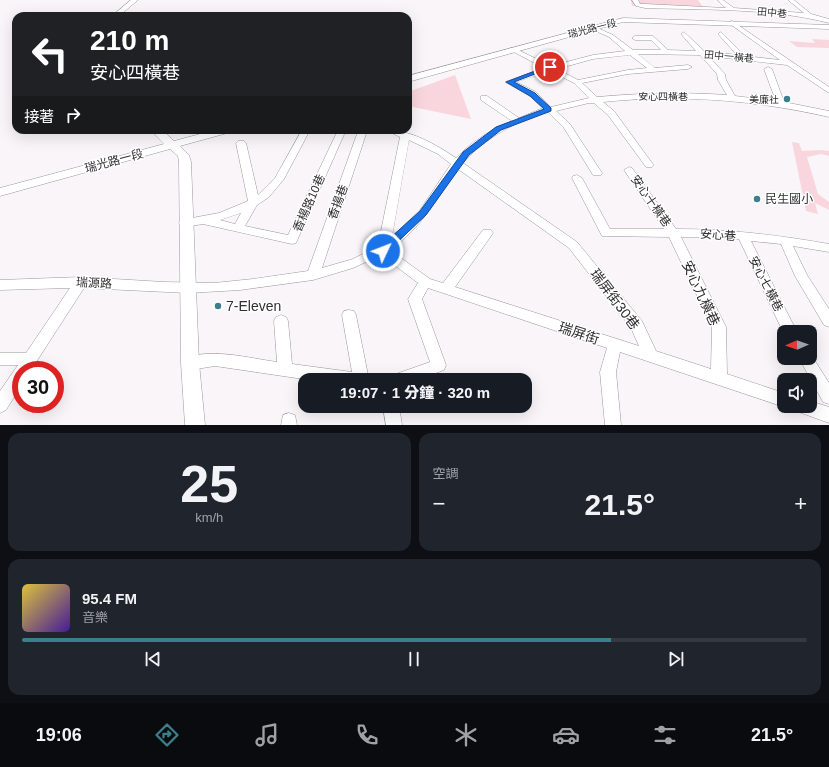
<!DOCTYPE html>
<html lang="zh-TW">
<head>
<meta charset="utf-8">
<style>
	:root { --surface:#171b24; --page:#20242c; --text:#f1f3f6; --muted:#9ea1a6; --line:#363941; --accent:#3a7f8c }
	body { margin:0; font-family:Arial,"Noto Sans TC",sans-serif; background:var(--page); color:var(--text); height:100vh; display:flex; flex-direction:column; font-size:15px; white-space:nowrap }
	* { box-sizing:border-box; margin:0 }
	p { font-size:13px; color:var(--muted) }
	.icon { flex:none; width:22px; height:22px; fill:none; stroke:currentColor; stroke-width:2; stroke-linecap:round; stroke-linejoin:round }
	.map { position:relative; height:425px; overflow:hidden }
	.panel { display:flex; flex-direction:column; gap:8px; padding:8px; background:#0d0f14; flex:1 }
	.panel>* { flex:none }
	.top-card { position:absolute; left:12px; top:12px; width:400px; height:122px; border-radius:12px; box-shadow:0 4px 16px #0002; background:#202124; color:#fff; overflow:hidden }
	.needle { width:26px; rotate:268deg }
	.buttons { position:absolute; left:777px; top:325px; display:grid; gap:8px }
	.buttons a { display:grid; place-items:center; width:40px; height:40px; border-radius:8px; background:var(--surface); box-shadow:0 4px 16px #0002; font-size:20px }
	.speed { position:absolute; left:12px; top:361px; display:flex; gap:8px; font-size:20px; font-weight:700; text-align:center }
	.speed>* { display:grid; place-content:center; width:52px; height:52px; border-radius:50%; background:var(--surface); box-shadow:0 4px 16px #0002; line-height:1 }
	.speed .limit { border:6px solid #d22; background:#fff; color:#111 }
	.pin { position:absolute; display:grid; place-items:center; width:34px; height:34px; color:#fff; margin:-17px; border:2px solid #fff; border-radius:50%; box-shadow:0 1px 4px #0007 }
	.me { position:absolute; width:44px; margin:-22px; rotate:47deg; stroke-linejoin:round; filter:drop-shadow(0 0 3px #0008) }
	.turn { display:flex; align-items:center; gap:14px; height:84px; padding:0 12px; font-size:18px }
	.turn .icon { width:52px; height:52px; stroke-width:2.5 }
	.turn b { display:block; font-size:28px; line-height:34px }
	.then { display:flex; align-items:center; height:38px; padding:0 12px; background:#0003; gap:8px; font-size:15px }
	.big { font-size:30px; font-weight:800; line-height:1.1 }
	.panel .widget { flex:1; display:flex; flex-direction:column; justify-content:center; gap:6px; min-width:0; padding:0 14px; border-radius:12px; background:var(--page) }
	.panel .dial { align-items:center; gap:0 }
	.dial b { font-size:52px; line-height:1 }
	.song { display:flex; align-items:center; gap:12px }
	.cover { width:48px; height:48px; border-radius:6px; background:linear-gradient(135deg,hsl(50 70% 55%),hsl(260 70% 35%)) }
	.played { height:4px; border-radius:2px; background:linear-gradient(90deg,var(--accent) 75%,var(--line) 75%) }
	.keys { display:flex; justify-content:space-around; direction:ltr }
	.heat { display:flex; justify-content:space-between; align-items:center; font-size:22px; direction:ltr }
	.panel .tiles { flex:1; display:grid; gap:8px; grid-template-columns:1fr 1fr }
	.widget:last-child { grid-column:span 2 }
	.trip { position:absolute; left:298px; top:373px; width:234px; height:40px; border-radius:12px; background:var(--surface); box-shadow:0 4px 16px #0002; font-weight:800; line-height:40px; text-align:center }
	.dock { display:flex; height:64px; justify-content:space-around; align-items:center; background:#090b0e; color:var(--muted) }
	.dock .icon { width:28px; height:28px }
	.dock .active { color:var(--accent) }
	.dock b { font-size:18px; color:var(--text) }
	.map>svg:first-child { display:block }
	.green { fill:#f9d6dd }
	.lines { fill:none; stroke-linecap:round; stroke-linejoin:round }
	.minor-casing { stroke:#9b979b; stroke-width:1 }
	.tertiary-casing { stroke:#9b979b; stroke-width:1 }
	.minor { fill:#fff; fill-rule:evenodd }
	.tertiary { fill:#fff; fill-rule:evenodd }
	.route { fill:#1a73e8; stroke:#114b97 }
	.poi-dot { fill:#3a7f8c; stroke:#fff; stroke-width:1.5 }
	.labels { text-anchor:middle; stroke-width:3; stroke-linejoin:round; paint-order:stroke }
	.far-street-label { font-size:10px; fill:#312f31; stroke:#fff }
	.far-poi-label { font-size:10px; fill:#312f31; stroke:#fff; text-anchor:end }
	.street-label { font-size:12px; fill:#312f31; stroke:#fff }
	.poi-label { font-size:12px; fill:#312f31; stroke:#fff; text-anchor:start }
	.near-street-label { font-size:14px; fill:#312f31; stroke:#fff }
	.near-poi-label { font-size:14px; fill:#312f31; stroke:#fff; text-anchor:start }
</style>
</head>
<body>
<div class="map">
<svg width="829" height="425" viewBox="0 0 829 425">
	<rect width="100%" height="100%" fill="#f9f5f9"/>
	<g class="green">
		<path d="M631,0H698L705,10L632,6Z"/>
		<path d="M812,39L829,40V48L797,47L789,41L815,43Z"/>
		<path d="M455,75L471,119L408,106V92Z"/>
		<path d="M792,142L799,143L802,151L820,150L829,151V156L821,154L807,157L818,194L829,202V210L815,203L818,214L806,211Z"/>
	</g>
	<g class="lines">
		<defs>
			<g id="minor">
				<path d="M632,0H638L640,4H645L726,8L717,0H723L734,8L804,13L788,0H794L811,14L829,19V23C772,8 704,10 645,8L636,6Z"/>
				<path d="M732,21L829,87V93L787,65L708,56L725,74L726,80L735,96L776,101L764,69L768,67L772,69L784,102L829,111V117C754,100 680,94 603,102L614,111L652,163L654,165L652,167H646L608,115L594,103H589L556,111L570,124L602,173L601,175H593L564,128L548,112C519,119 482,140 463,163L577,242L642,321L656,351L711,369L712,327L669,237L602,236L572,178L573,176L577,175L582,178L610,229H664L624,170L629,167L632,168L676,229C728,229 778,235 829,244V252L793,246L807,275L829,309V327L824,325L795,276L781,244L751,241L797,332H784V334L739,239L713,237H681L726,327L727,374L784,393V406H788L784,407L620,352L616,372L621,425H605L600,372L607,348L428,288L422,299L446,365L444,370L417,380H390L393,375L430,362L408,299L418,283L381,255L353,268L313,280L240,290L188,293L84,288L31,370H21V386L6,410L0,413V391L18,365H0V353H26L70,288L0,290V280L81,277L164,282L214,283L253,279L308,271L357,134L355,130H364L366,134L322,268L353,259L378,246L400,137L386,130C411,130 435,144 456,158C471,142 492,129 512,121L481,100V96H487L519,118L543,108L530,96L505,82L544,68L510,50V48H514L551,66L593,55L625,51L609,37L589,28V26L591,25L613,35L633,50H661L651,40H635L632,38L635,36H653L668,50L696,51L681,34L684,32L704,51L737,55L719,35V33L721,32L745,56L780,60L730,24L729,23ZM638,54L700,55L717,74L718,80L727,95C683,92 641,93 597,97L582,83L628,74L688,69L692,67L688,65L655,68ZM630,55L647,68L628,70L578,80L557,69L593,59ZM550,71L574,83L589,98L551,107L536,92L516,82ZM409,140L438,154L451,164L420,210L392,237ZM458,169L569,248L631,328L639,346L455,287L491,236L493,233L491,230H483L443,283L430,279L390,250C423,226 435,201 458,169Z"/>
				<path d="M302,130H310L284,179L269,197L257,205L245,226L288,235L338,130H346L296,243L292,244L203,224L185,227L181,226L179,223L181,220L219,213L248,201L236,143L238,141H244L246,143L258,195L275,178ZM241,213L235,224L220,220Z"/>
				<path d="M349,310L354,311L356,315L369,380H310L215,366L190,370L185,368L183,363L185,358C213,348 248,358 277,362L274,321L276,317L281,315L286,317L288,321L292,364L352,372L342,315L344,311Z"/>
				<path d="M810,353L829,383V404L823,402L799,358H810Z"/>
				<path d="M810,401L829,407V423L796,411L794,406H810Z"/>
				<path d="M383,406H399L402,425H386Z"/>
				<path d="M289,413L295,415L297,425H281L283,415Z"/>
			</g>
			<g id="tertiary">
				<path d="M131,0H138L119,16H112Z"/>
				<path d="M623,18L829,25V29L623,22L408,82V76Z"/>
				<path d="M151,130H162L174,141L215,130H232L231,132L180,146L189,155L191,162L199,363L205,425H185L181,363L179,162L178,156L170,149L0,196V188L164,144Z"/>
			</g>
		</defs>
		<use href="#minor" class="minor-casing"/>
		<use href="#tertiary" class="tertiary-casing"/>
		<use href="#minor" class="minor"/>
		<use href="#tertiary" class="tertiary"/>
	</g>
	<path class="route" d="M548,66L553,67L514,82L535,93L551,108V111L501,130L469,155L426,215L386,253H379L378,251L379,248L420,211L463,152L496,127L544,109L530,96L506,82Z"/>
	<g class="poi-dot">
		<circle cx="787" cy="99" r="4"/>
		<circle cx="757" cy="199" r="4"/>
		<circle cx="218" cy="306" r="4"/>
	</g>
	<g class="labels">
		<g class="far-street-label">
			<text transform="translate(772 12) rotate(5)" y="4">田中巷</text>
			<text transform="translate(592 28) rotate(-14)" y="4">瑞光路一段</text>
			<text transform="translate(729 56) rotate(5)" y="4">田中一橫巷</text>
			<text x="663" y="100">安心四橫巷</text>
		</g>
		<g class="far-poi-label">
			<text x="779" y="103">美廉社</text>
		</g>
		<g class="street-label">
			<text transform="translate(114 161) rotate(-15)" y="4">瑞光路一段</text>
			<text transform="translate(651 201) rotate(55)" y="4">安心十橫巷</text>
			<text transform="translate(338 202) rotate(-70)" y="4">香揚巷</text>
			<text transform="translate(309 203) rotate(-66)" y="4">香楊路10巷</text>
			<text transform="translate(718 235) rotate(4)" y="4">安心巷</text>
			<text transform="translate(94 283) rotate(3)" y="4">瑞源路</text>
			<text transform="translate(766 284) rotate(63)" y="4">安心七橫巷</text>
		</g>
		<g class="poi-label">
			<text x="765" y="203">民生國小</text>
		</g>
		<g class="near-street-label">
			<text transform="translate(701 293) rotate(65)" y="5">安心九橫巷</text>
			<text transform="translate(615 299) rotate(53)" y="5">瑞屏街30巷</text>
			<text transform="translate(579 333) rotate(18)" y="5">瑞屏街</text>
		</g>
		<g class="near-poi-label">
			<text x="226" y="311">7-Eleven</text>
		</g>
	</g>
</svg>
<div class="buttons">
<a><svg class="needle" viewBox="-14 -14 28 28"><path d="M0-13l5 13h-10z" fill="#e53935"/><path d="M0 13l5-13h-10z" fill="#9ea1a6"/></svg></a>
<a><svg class="icon" aria-label="sound" viewBox="0 0 24 24"><path d="M4 9h4l5-4v14l-5-4H4zM17 9q2 3 0 6"/></svg></a>
</div>
<div class="speed"><div class="limit">30</div></div>
<div class="pin" style="left:550px;top:67px;background:#d93025"><svg class="icon" aria-label="arrive" viewBox="0 0 24 24"><path d="M6 21V4h12l-3 4 3 4H6"/></svg></div>
<svg class="me" style="left:383px;top:251px" viewBox="-20 -20 40 40"><circle r="17" fill="#1a73e8" stroke="#fff" stroke-width="3"/><path d="M0-11L8 9 0 5-8 9z" fill="#fff"/></svg>
<div class="trip">19:07 · 1 分鐘 · 320 m</div>
<div class="top-card">
<div class="turn"><svg class="icon" aria-label="left" viewBox="0 0 24 24"><path d="M17 20v-9H6M10 6l-5 5 5 5"/></svg><div><b>210 m</b>安心四橫巷</div></div>
<div class="then">接著<svg class="icon" aria-label="right" viewBox="0 0 24 24"><path d="M7 20v-9h11M14 6l5 5-5 5"/></svg></div>
</div>
</div>
<section class="panel">
<div class="tiles">
<div class="widget dial"><b>25</b><p>km/h</p></div>
<div class="widget"><p>空調</p>
<div class="heat"><a>−</a><b class="big">21.5°</b><a>+</a></div>
</div>
<div class="widget">
<div class="song"><i class="cover"></i><div><b>95.4 FM</b><p>音樂</p></div></div>
<div class="played"></div>
<div class="keys"><svg class="icon" aria-label="previous" viewBox="0 0 24 24"><path d="M18 5L8 12l10 7zM5 5v14"/></svg><svg class="icon" aria-label="pause" viewBox="0 0 24 24"><path d="M8 5v14M16 5v14"/></svg><svg class="icon" aria-label="next" viewBox="0 0 24 24"><path d="M6 5l10 7-10 7zM19 5v14"/></svg></div>
</div>
</div>
</section>
<nav class="dock">
<b>19:06</b>
<svg class="icon active" aria-label="directions" viewBox="0 0 24 24"><path d="M12 3l9 9-9 9-9-9zM9 14v-3h6M13 9l2 2-2 2"/></svg>
<svg class="icon" aria-label="music" viewBox="0 0 24 24"><path d="M9 18V5l10-2v13"/><circle cx="6" cy="18" r="3"/><circle cx="16" cy="16" r="3"/></svg>
<svg class="icon" aria-label="phone" viewBox="0 0 24 24"><path d="M5 4h4l2 5-3 2q2 4 5 5l2-3 5 2v4C11 20 4 13 5 4z"/></svg>
<svg class="icon" aria-label="climate" viewBox="0 0 24 24"><path d="M12 3v18M4 7l16 10M4 17L20 7"/></svg>
<svg class="icon" aria-label="car" viewBox="0 0 24 24"><path d="M5 17H2v-5l4-1 3-4h7l3 4 3 1v5h-3M9 17h6M6 11h13"/><circle cx="7" cy="17" r="2"/><circle cx="17" cy="17" r="2"/></svg>
<svg class="icon" aria-label="filters" viewBox="0 0 24 24"><path d="M4 7h16M4 17h16"/><circle cx="9" cy="7" r="2"/><circle cx="15" cy="17" r="2"/></svg>
<b>21.5°</b>
</nav>
</body>
</html>
